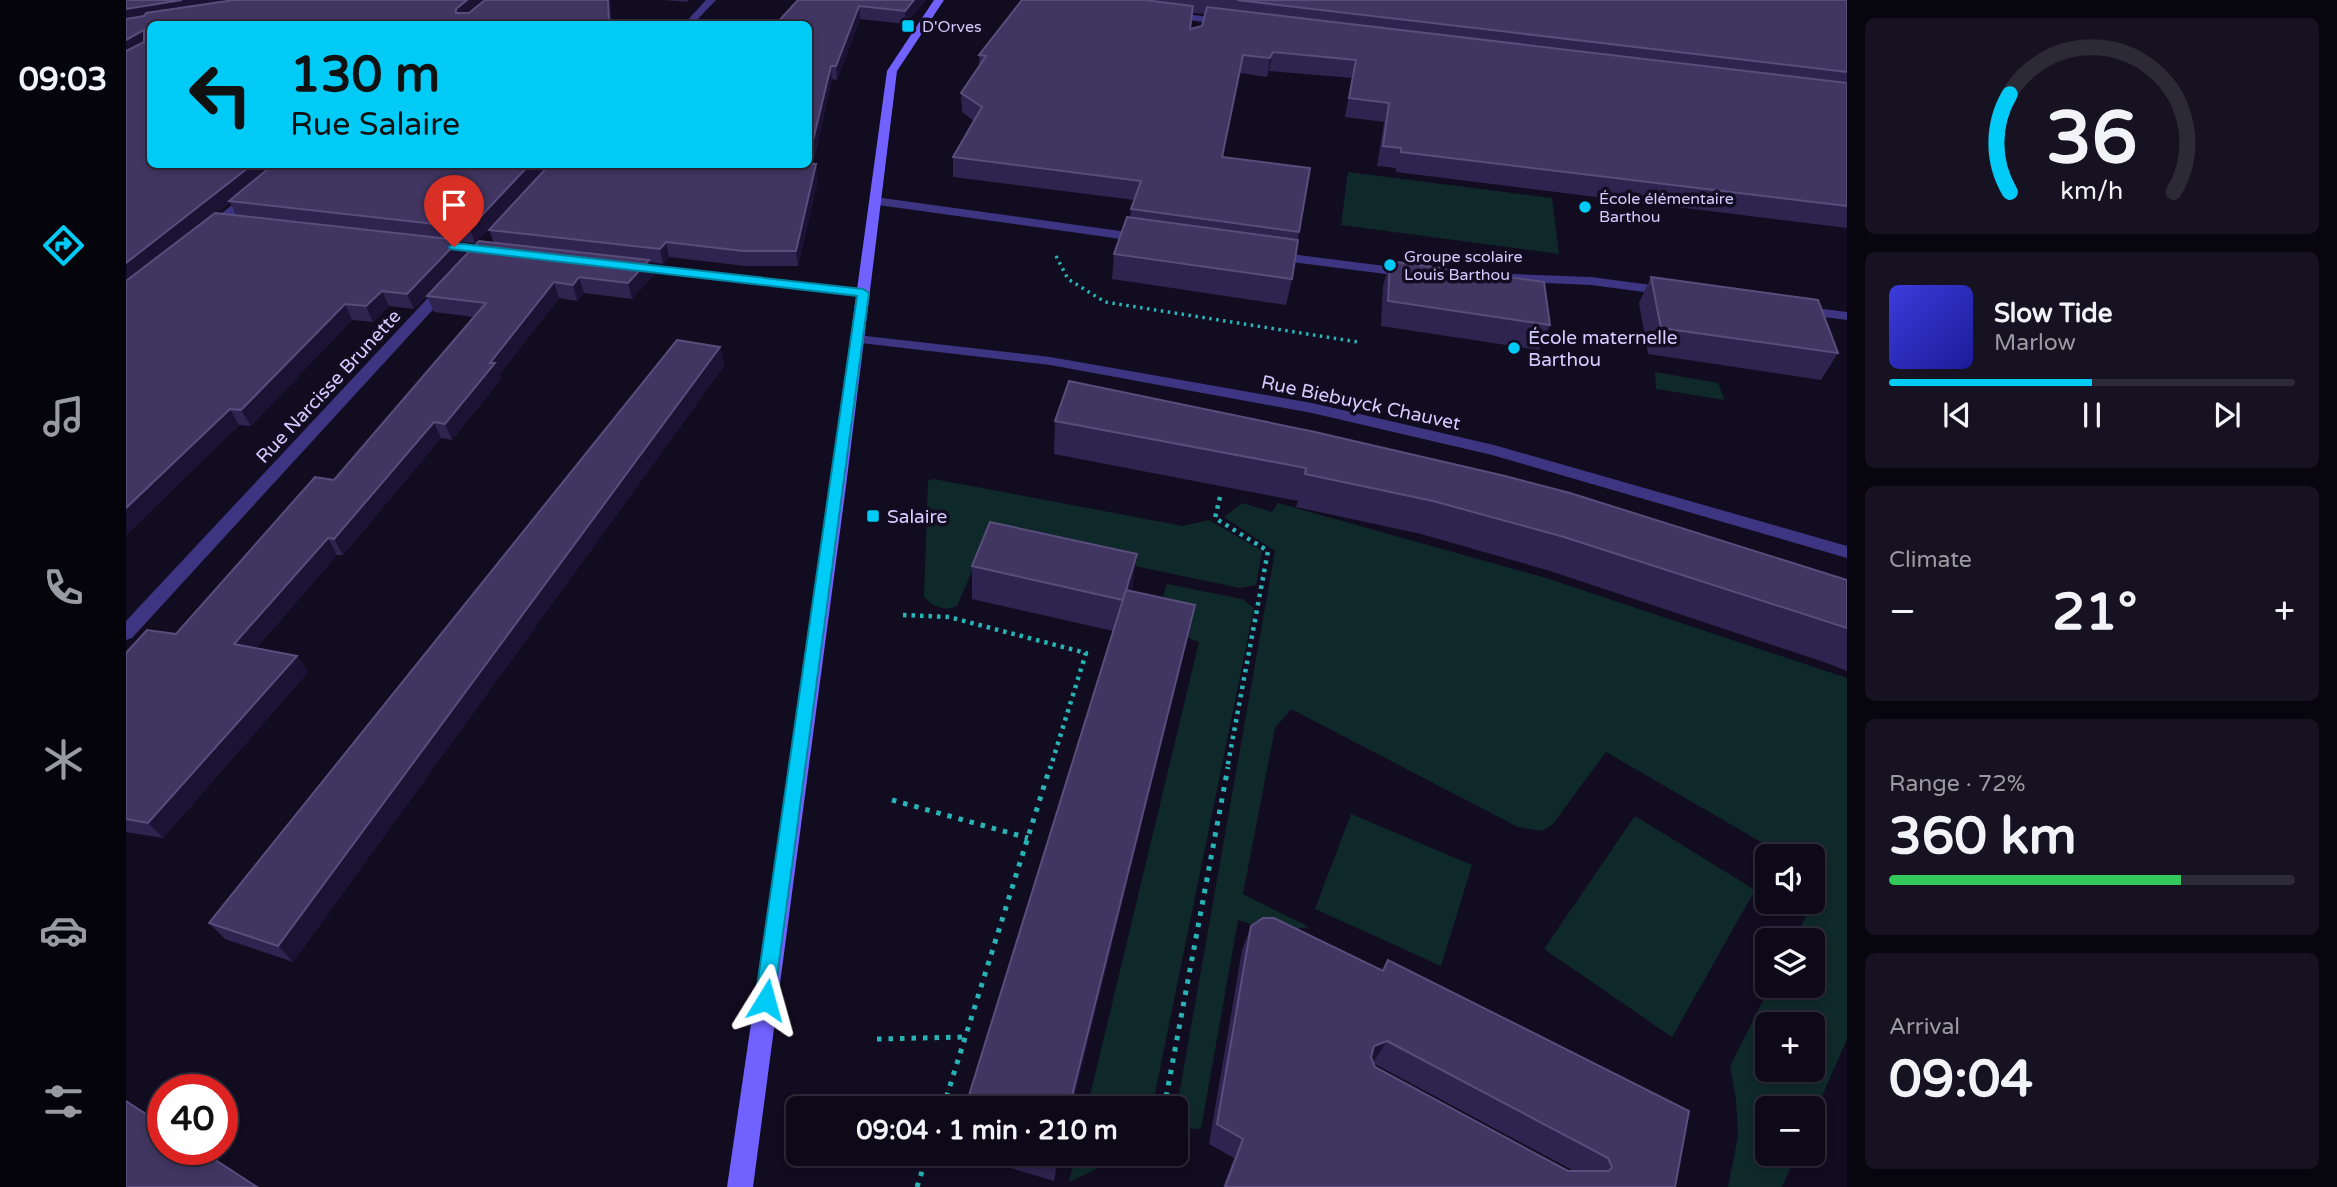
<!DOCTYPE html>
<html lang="en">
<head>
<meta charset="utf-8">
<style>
	:root { --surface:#0d0918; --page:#161221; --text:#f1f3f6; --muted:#9a9aa2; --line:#2d2a37; --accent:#00cbf6 }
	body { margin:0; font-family:"Varela Round",sans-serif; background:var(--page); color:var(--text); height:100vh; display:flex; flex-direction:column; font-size:26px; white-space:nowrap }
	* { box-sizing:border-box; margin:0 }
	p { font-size:23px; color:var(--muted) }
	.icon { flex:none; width:38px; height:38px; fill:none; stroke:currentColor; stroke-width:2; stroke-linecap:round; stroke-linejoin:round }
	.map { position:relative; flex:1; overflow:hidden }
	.side { display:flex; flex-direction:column; gap:18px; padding:18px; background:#07050d; width:490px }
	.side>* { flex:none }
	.banner { position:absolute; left:21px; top:21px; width:665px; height:147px; border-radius:10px; box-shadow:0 4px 10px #0003,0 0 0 2px var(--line); background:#00cbf6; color:#111; overflow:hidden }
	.fabs { position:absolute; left:1629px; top:844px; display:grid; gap:14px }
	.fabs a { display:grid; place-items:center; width:70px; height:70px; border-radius:10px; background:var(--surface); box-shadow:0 4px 10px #0003,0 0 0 2px var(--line); font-size:35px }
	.speed { position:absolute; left:21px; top:1074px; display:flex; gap:14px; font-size:35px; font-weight:700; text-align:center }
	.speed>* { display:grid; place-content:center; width:91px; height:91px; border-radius:50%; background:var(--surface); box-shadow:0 4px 10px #0003,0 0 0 2px var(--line); line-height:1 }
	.speed .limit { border:10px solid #d22; background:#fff; color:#111 }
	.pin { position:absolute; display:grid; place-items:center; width:60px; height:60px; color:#fff; margin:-72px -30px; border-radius:50% 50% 50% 0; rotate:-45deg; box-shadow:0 0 7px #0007 }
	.pin .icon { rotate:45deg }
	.me { position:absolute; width:77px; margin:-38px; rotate:8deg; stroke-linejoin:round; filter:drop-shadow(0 0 5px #0008) }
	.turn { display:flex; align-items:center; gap:24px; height:147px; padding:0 28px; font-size:32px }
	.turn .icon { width:91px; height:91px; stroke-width:2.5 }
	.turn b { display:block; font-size:49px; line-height:60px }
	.big { font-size:52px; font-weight:800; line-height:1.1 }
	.side .tile { flex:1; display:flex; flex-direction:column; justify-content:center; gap:10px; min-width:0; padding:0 24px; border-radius:10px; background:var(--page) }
	.side .dial { align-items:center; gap:0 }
	.dial svg { height:182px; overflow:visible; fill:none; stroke:var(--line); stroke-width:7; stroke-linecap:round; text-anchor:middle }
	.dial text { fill:var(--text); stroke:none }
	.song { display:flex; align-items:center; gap:21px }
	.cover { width:84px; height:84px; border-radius:10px; background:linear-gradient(135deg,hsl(240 70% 55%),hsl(240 70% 35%)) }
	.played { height:7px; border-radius:4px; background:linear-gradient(90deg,var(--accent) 50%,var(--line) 50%) }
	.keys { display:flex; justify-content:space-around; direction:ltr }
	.heat { display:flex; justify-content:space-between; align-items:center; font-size:38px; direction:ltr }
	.charge { height:10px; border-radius:5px; background:linear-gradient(90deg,#34c759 72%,var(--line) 0) }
	.trip { position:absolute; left:660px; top:1096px; width:402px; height:70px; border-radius:10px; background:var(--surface); box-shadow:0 4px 10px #0003,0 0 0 2px var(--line); font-weight:800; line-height:70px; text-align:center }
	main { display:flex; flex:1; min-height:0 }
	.tabs { display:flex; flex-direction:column; width:126px; justify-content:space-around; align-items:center; background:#05040a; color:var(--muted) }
	.tabs .icon { width:49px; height:49px }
	.tabs .on { color:var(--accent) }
	.tabs b { font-size:32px; color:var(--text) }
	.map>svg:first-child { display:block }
	.green { fill:#0f292a; fill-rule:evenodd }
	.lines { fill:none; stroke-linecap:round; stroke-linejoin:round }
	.path-far2 { stroke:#28b4b6; stroke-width:3.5; stroke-dasharray:2.5 4.5; stroke-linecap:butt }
	.path-far1 { stroke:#28b4b6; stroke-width:4.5; stroke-dasharray:3.5 5; stroke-linecap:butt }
	.path { stroke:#28b4b6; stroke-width:5; stroke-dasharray:4.5 7; stroke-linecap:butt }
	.lane { fill:#3d3581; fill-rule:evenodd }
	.street { fill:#3d3581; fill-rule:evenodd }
	.secondary { fill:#7162ff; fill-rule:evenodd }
	.wall { fill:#2f244f; fill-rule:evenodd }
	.shaded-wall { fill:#1c1334 }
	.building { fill:#413662; stroke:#584d7b; stroke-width:2; fill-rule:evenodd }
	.route { fill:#00cbf6; stroke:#0084a0; stroke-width:2 }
	.poi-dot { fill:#00cbf6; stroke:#110c20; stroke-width:2.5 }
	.labels { text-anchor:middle; stroke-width:7; stroke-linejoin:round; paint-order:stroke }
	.far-poi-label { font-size:16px; fill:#d5cbff; stroke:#110c20; text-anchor:start }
	.poi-label { font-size:19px; fill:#d5cbff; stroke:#110c20; text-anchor:start }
	.street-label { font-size:19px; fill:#d5cbff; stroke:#110c20 }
</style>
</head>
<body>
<main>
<nav class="tabs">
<b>09:03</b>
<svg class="icon on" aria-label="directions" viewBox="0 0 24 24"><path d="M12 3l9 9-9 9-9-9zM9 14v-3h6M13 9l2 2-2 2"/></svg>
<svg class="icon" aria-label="music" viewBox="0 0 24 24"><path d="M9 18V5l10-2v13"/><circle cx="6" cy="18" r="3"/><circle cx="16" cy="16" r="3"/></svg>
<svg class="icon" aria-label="phone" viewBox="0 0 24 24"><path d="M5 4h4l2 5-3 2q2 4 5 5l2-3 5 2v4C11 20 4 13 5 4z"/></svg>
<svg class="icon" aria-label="climate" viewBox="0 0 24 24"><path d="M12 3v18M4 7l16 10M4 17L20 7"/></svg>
<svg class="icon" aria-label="car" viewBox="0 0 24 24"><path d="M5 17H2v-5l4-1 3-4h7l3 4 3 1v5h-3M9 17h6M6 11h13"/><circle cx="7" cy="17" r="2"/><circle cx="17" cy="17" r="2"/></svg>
<svg class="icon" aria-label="filters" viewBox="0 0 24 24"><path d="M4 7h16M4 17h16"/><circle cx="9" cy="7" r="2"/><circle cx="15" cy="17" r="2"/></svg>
</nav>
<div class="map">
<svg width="1721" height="1187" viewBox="0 0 1721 1187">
	<rect width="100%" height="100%" fill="#110c20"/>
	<g class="green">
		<path d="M1222,172L1426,198L1433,254L1215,225Z"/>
		<path d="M1529,372L1592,383L1599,400L1530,389Z"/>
		<path d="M808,479L1057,526L1083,520L1136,551L1130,585L1114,588L884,540L858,544L831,606C818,612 807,606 798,597L802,481Z"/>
		<path d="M1116,503L1146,512L1152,503L1420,578L1721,678V1039L1687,1117V1108H1642V1153H1671L1656,1187H1602L1612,1136L1610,1099L1604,1066L1645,985H1687V940H1668L1699,879L1687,872V856H1659L1480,752L1426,825L1416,831L1392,827L1165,709L1149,728L1117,894L1183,927L1150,932L1112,920L1075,1129L1050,1128V1112L1149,551L1098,517ZM1642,1024H1687V1069H1642Z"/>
		<path d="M1041,584L1116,599L1128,608L1026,1108H961L1073,642L1028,625Z"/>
		<path d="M1225,814L1346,865L1315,966L1189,909Z"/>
		<path d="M1509,816L1629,890L1546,1037L1418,949Z"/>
		<path d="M950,1153H1004L943,1182Z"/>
	</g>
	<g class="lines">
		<path class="path-far2" d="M930,256L942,279L979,302L1232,342"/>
		<g class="path-far1">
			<path d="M1094,497L1089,518L1142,551L1101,769"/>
			<path d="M777,615L823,617L960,653L924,769"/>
		</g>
		<g class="path">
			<path d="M766,800L902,838"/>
			<path d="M751,1039L839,1037"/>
			<path d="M817,1108L924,767"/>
			<path d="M1038,1108L1102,767"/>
			<path d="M1028,1161L1030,1153"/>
			<path d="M791,1187L802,1153"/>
		</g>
		<g class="lane">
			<path d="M749,197L1016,234L1022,238L1016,242L745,204V198Z"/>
			<path d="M1148,252L1283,269L1290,273L1283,277L1143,259V253Z"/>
			<path d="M1357,273L1465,277L1541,287L1548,291L1541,295L1465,285L1352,280V274Z"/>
			<path d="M1673,306L1721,312V320L1668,313V307Z"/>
		</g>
		<g class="street">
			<path d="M580,0H590L567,24H558Z"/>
			<path d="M1044,12L1099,19L1104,22L1099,25L1041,17L1039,15Z"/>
			<path d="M157,164H170L89,231H81V225Z"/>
			<path d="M313,241L369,247L375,251L369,255L309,248L307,245Z"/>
			<path d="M501,262L737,289L744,293L737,297L496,269L495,266Z"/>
			<path d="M319,284L326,288L324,291L6,638L0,640V621L314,285Z"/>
			<path d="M731,335L924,357L1186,403L1368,445L1721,546V558L1366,455L1186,413L924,365L726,342L724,339Z"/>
		</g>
		<path class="secondary" d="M808,0H818L771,71L720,486L627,1187H601L704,486L761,71Z"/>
	</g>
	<g class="wall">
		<path d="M0,0H484L486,24H24V164H422L349,243L334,242L339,255L288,309L263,306L247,322L226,320L125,426L113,425L0,535ZM104,203L110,215L91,213Z"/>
		<path d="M537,0H563L561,2Z"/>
		<path d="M672,0H800L779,24L734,19L711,80L706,79L687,164L692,179L672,266H619L543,257L537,264L524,262L527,276L506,299L458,293L451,301L433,298L373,375L375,379L326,440L315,438L217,555H211L130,648L171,656L182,672L37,838L0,832V653L50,634L208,480L348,317L308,312L301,296L368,243L363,230L682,164Z"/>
		<path d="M896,0H1721V228L1270,172V168L1251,166L1258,122L1219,117L1226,78L1143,71L1141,77L1114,73L1097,157L1173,232L1166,279L1160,305L986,279L988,254L1004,217L1005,209L1008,200L827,177V157L848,121L836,112L835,93L853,66V55ZM1066,13L1079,14L1076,26L1064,29Z"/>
		<path d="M1264,261L1424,325L1413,350L1255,326L1257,286Z"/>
		<path d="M1525,277L1712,353L1695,380L1522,354L1513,303Z"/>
		<path d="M594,347L598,366L167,962L99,939L83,923Z"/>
		<path d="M943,381L1721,580V671L1698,662L1421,570L1295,534L1170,507L1172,501L928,454L929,421Z"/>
		<path d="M1011,554L1005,591L1069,605L1062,638L987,631L846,599V566Z"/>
		<path d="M1125,926L1255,971L1262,960L1549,1187H1097L1108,1158L1083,1144L1116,950ZM1247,1063L1448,1171H1442L1249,1067Z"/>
		<path d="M834,1153H934L928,1181Z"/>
	</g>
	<g class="shaded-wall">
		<path d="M56,0H143L0,23V9Z"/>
		<path d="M341,0H360L334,22L330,13V9Z"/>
		<path d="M482,0H484L486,24H478Z"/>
		<path d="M788,0H800L779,24V11Z"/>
		<path d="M733,6L734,19L711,80L710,66Z"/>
		<path d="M18,30L24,43L0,57V40Z"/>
		<path d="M1147,52L1143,71L1141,77L1144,58Z"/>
		<path d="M1117,55L1114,73L1093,177L1096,157Z"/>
		<path d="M705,66L706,79L683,179L682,161Z"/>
		<path d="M127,164H152L103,201L104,203L0,286V263Z"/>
		<path d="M404,164H422L349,243L344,228Z"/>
		<path d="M690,164L692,179L672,266L670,251Z"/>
		<path d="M333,240L339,255L288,309L281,294Z"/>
		<path d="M540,242L543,257L537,264L534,249Z"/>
		<path d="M523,260L527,276L506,299L502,283Z"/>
		<path d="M453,277L458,293L451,301L447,285Z"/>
		<path d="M428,282L433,298L373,375L375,379L326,440L319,424L364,363Z"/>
		<path d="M256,291L263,306L247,322L240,306Z"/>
		<path d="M219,304L226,320L125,426L115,410Z"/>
		<path d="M594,347L598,366L167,962L152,946Z"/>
		<path d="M104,409L113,425L0,535V508Z"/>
		<path d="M308,422L315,438L217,555L208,539Z"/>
		<path d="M202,538L211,555L119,660L108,644Z"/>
		<path d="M1011,554L1007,587L992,633L997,600Z"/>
		<path d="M1069,605L1062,638L946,1108H943Z"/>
		<path d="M171,656L182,672L37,838L22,823Z"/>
		<path d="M1261,1041L1247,1063L1235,1067L1248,1046Z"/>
		<path d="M932,1153H934L928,1181L931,1158Z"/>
	</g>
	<g class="building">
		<path d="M0,0H56L0,9Z"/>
		<path d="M108,0H341L330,9V13H343L359,0H482L483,20L478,24H24V164H127L0,263V51L18,42V30L0,40V19L18,16L20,13Z"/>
		<path d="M672,0H788L779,11L733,6L710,66H705L682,161V24H650Z"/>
		<path d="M896,0H1019L1067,6L1064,29L1076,26L1081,7L1721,83V206L1275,152V148L1257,146L1263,103L1223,98L1230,60L1147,52L1144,58L1117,55L1096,157L1184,168L1173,232L1005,209L1015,181L827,157L856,107L835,93L860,56L853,55Z"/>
		<path d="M1111,0H1721V72Z"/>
		<path d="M593,23L613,24H592Z"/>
		<path d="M148,164H404L344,228L103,201Z"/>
		<path d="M424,164H690L670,251H617L540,242L534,249L363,230Z"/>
		<path d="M89,213L333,240L281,294L256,291L240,306L219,304L115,410L104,409L0,508V281Z"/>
		<path d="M1001,217L1172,240L1166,279L988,254Z"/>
		<path d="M353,241L523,260L502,283L453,277L447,285L428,282L364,363H369L319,424L308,422L208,539L202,538L108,644L171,656L22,823L0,819V653L21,630L50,634L189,477L208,480L360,303L301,296Z"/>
		<path d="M1264,261L1418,282L1424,325L1262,301Z"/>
		<path d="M1525,277L1692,300L1712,353L1535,328Z"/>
		<path d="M551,340L594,347L152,946L83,923Z"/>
		<path d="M943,381L1189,432L1379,476L1444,493L1721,580V628L1438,537L1307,501L1179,474L1180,468L929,421Z"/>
		<path d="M864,522L1011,554L997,600L846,566Z"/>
		<path d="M1000,590L1069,605L943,1108H839Z"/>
		<path d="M1137,918H1148L1257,971L1262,960L1563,1111L1549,1187H1099L1117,1139L1091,1124L1125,926ZM1261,1041L1482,1158L1486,1167L1483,1171H1442L1249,1067L1245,1057L1248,1046Z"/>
		<path d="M0,1101L37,1125V1150H74L131,1187H0Z"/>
		<path d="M914,1153H932L931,1158Z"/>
	</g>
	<path class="route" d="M328,243L737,289L743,293L647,1007L640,1010L632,1007L629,1000L731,296L324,249L323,247Z"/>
	<g class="poi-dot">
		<rect x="775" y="19" width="14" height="14" rx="3.5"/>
		<circle cx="1459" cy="207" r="7"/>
		<circle cx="1264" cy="265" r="7"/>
		<circle cx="1388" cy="348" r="7"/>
		<rect x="740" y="509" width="14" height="14" rx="3.5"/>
	</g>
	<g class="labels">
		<g class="far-poi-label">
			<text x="796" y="32">D'Orves</text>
			<text x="1473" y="204">École élémentaire<tspan x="1473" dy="18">Barthou</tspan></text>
			<text x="1278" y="262">Groupe scolaire<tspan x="1278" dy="18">Louis Barthou</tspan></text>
		</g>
		<g class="poi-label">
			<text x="1402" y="344">École maternelle<tspan x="1402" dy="22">Barthou</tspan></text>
			<text x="761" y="523">Salaire</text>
		</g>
		<g class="street-label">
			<text transform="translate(202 386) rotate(-47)" y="7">Rue Narcisse Brunette</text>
			<text transform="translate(1235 402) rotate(12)" y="7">Rue Biebuyck Chauvet</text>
		</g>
	</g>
</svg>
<div class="fabs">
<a><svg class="icon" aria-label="sound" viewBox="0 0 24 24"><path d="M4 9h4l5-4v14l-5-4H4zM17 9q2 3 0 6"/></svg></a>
<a><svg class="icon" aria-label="layers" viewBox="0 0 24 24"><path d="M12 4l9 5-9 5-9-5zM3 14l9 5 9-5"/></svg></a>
<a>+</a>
<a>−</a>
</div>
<div class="speed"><div class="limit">40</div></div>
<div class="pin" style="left:328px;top:247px;background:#d93025"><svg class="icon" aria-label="arrive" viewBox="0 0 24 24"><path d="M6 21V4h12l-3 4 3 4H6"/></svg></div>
<svg class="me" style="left:640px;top:1000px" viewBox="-20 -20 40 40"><path d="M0-17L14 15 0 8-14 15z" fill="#00cbf6" stroke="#fff" stroke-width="4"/></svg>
<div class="trip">09:04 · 1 min · 210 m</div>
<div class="banner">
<div class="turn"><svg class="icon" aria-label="left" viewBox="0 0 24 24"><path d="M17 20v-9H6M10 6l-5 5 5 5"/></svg><div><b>130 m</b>Rue Salaire</div></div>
</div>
</div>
<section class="side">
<div class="tile dial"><svg viewBox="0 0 100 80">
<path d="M14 69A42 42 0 1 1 86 69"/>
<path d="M14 69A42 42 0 0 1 14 26" stroke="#00cbf6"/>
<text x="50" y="56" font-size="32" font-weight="700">36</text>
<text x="50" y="72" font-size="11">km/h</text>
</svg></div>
<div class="tile">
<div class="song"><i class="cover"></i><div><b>Slow Tide</b><p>Marlow</p></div></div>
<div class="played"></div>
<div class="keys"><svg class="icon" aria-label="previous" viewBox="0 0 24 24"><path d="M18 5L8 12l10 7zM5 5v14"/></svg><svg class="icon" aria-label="pause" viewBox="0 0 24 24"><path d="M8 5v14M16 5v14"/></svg><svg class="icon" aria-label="next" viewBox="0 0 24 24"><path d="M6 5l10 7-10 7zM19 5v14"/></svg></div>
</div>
<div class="tile"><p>Climate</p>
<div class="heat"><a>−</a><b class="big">21°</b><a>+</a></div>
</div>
<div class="tile"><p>Range · 72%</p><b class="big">360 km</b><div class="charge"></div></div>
<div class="tile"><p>Arrival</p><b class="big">09:04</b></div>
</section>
</main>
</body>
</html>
